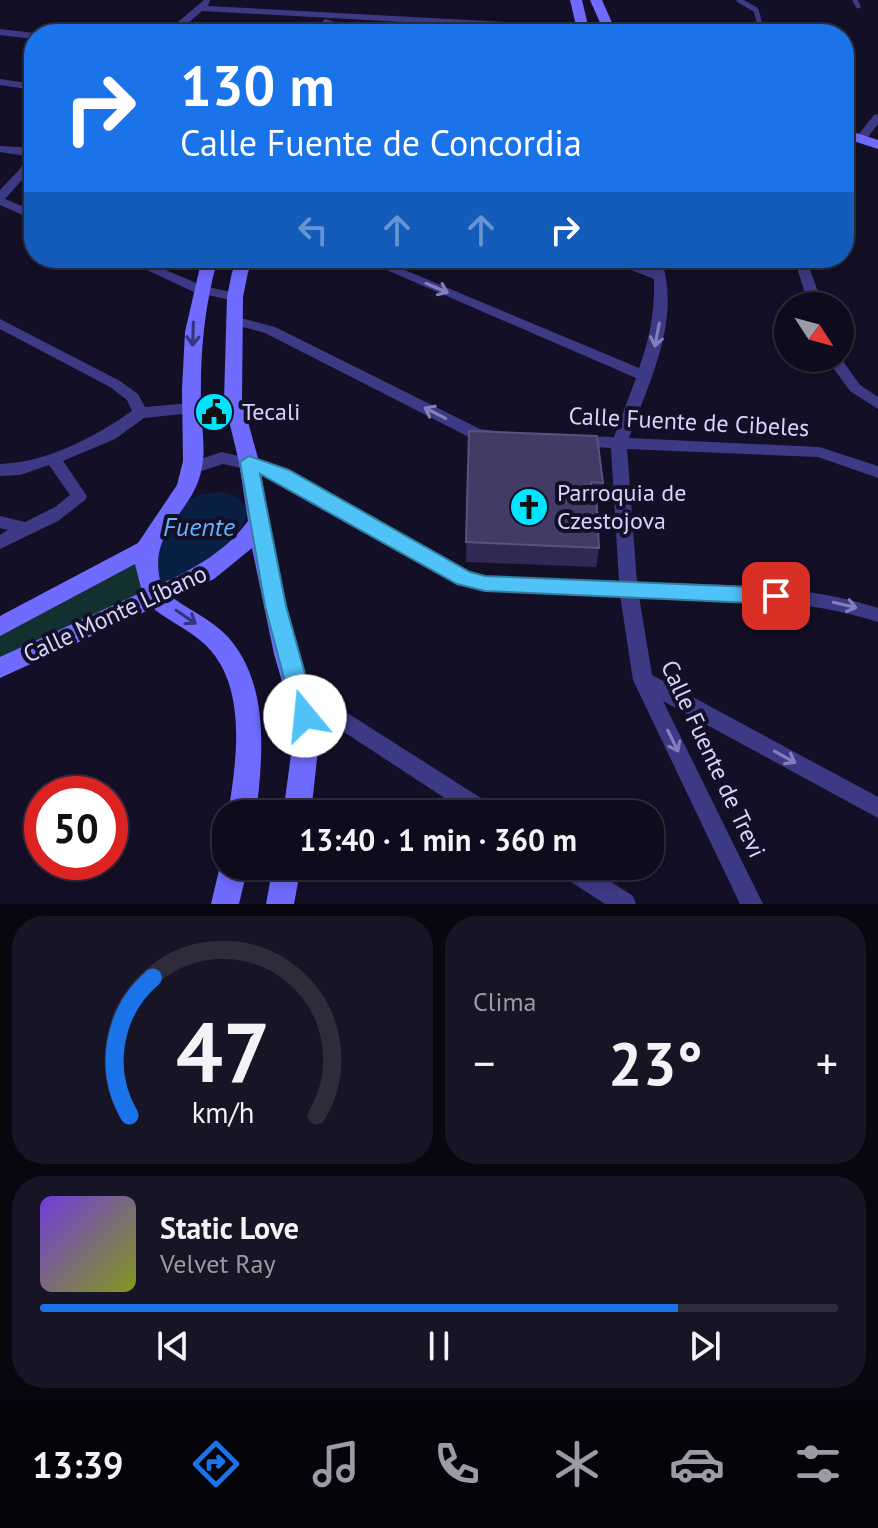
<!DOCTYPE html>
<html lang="es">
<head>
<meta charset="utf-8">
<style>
	:root { --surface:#0e0b1c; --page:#171425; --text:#f1f3f6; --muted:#9b9ba3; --line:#2e2b3b; --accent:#1a73e8 }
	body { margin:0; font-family:"PT Sans",sans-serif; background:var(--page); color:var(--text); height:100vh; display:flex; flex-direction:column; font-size:30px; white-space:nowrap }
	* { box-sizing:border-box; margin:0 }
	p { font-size:26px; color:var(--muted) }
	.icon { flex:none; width:44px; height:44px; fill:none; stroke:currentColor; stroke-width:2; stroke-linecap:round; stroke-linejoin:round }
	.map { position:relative; height:904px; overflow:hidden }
	.side { display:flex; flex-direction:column; gap:12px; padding:12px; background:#08060f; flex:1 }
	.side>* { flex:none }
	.banner { position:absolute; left:24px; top:24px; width:830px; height:244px; border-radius:32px; box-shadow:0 4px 12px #0003,0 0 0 2px var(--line); background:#1a73e8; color:#fff; overflow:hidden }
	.needle { width:52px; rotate:126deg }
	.fabs { position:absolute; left:774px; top:292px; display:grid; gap:16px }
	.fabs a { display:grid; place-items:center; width:80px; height:80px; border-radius:50%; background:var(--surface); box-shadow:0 4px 12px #0003,0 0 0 2px var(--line); font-size:40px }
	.speed { position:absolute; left:24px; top:776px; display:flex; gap:16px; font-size:40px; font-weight:700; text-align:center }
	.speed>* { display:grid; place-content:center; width:104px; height:104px; border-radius:50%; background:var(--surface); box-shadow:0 4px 12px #0003,0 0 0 2px var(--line); line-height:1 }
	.speed .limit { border:12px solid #d22; background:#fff; color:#111 }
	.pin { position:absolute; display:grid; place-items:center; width:68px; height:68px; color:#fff; margin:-34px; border-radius:16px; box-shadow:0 4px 12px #0006 }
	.me { position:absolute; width:88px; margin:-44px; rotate:343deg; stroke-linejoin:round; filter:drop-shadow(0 0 6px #0008) }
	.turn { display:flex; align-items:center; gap:28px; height:168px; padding:0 24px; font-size:36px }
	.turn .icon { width:104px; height:104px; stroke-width:2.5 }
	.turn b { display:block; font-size:56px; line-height:68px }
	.lanes { display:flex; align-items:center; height:76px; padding:0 24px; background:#0003; justify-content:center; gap:40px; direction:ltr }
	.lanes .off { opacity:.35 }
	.big { font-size:60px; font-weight:700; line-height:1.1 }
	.side .card { flex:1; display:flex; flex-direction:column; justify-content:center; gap:12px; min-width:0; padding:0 28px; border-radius:32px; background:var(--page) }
	.side .dial { align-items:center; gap:0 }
	.dial svg { height:208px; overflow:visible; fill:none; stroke:var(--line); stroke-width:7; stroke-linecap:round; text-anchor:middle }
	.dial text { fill:var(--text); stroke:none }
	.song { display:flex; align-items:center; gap:24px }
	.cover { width:96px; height:96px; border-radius:12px; background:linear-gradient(135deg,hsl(260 70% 55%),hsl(70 70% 35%)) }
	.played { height:8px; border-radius:4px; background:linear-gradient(90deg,var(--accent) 80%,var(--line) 80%) }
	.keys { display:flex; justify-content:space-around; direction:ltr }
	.heat { display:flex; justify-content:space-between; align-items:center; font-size:44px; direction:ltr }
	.side .tiles { flex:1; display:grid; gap:12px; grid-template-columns:1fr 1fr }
	.card:last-child { grid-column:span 2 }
	.trip { position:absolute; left:212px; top:800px; width:452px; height:80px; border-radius:32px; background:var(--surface); box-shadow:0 4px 12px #0003,0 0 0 2px var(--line); font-weight:700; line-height:80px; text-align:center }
	.dock { display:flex; height:128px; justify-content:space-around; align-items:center; background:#06040b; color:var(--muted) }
	.dock .icon { width:56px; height:56px }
	.dock .selected { color:var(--accent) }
	.dock b { font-size:36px; color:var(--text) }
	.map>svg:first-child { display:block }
	.green { fill:#12302f }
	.water { fill:#0a1f44 }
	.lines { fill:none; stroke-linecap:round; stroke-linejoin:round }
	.service { stroke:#3d3a85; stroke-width:5 }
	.minor { fill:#3d3a85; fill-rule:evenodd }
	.secondary { fill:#6f6bff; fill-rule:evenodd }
	.wall { fill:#312854 }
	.shaded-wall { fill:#1d163a }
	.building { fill:#433a66; stroke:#5a527e; stroke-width:2 }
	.oneway { stroke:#837fbc }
	.oneway2 { stroke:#38347d }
	.route { fill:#4fc3f7; stroke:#337fa1; stroke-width:2 }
	.labels { text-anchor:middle; stroke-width:8; stroke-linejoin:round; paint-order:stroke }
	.poi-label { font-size:24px; fill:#d9d4ff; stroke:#130f26; text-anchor:start }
	.street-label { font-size:24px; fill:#d9d4ff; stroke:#130f26 }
	.water-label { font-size:26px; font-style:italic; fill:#62b6ff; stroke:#130f26 }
</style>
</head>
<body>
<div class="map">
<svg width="878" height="904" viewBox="0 0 878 904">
	<rect width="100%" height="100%" fill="#130f26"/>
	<path class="green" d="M140,552L148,594L0,666V632Z"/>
	<path class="water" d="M221,492L233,495L248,506C249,542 181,576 154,590L157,537L186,501L202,494Z"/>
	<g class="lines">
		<g class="service">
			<path d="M739,0L756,10L759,21"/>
			<path d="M855,0L858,6"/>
		</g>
		<g class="minor">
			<path d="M204,0H210L208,6L672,31L677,34H620L202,11L175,34H164Z"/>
			<path d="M326,19L366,32L368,34H353L323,24V20Z"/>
			<path d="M0,29L34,33L37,34H34V39L0,35Z"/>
			<path d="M0,79L34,84V90L0,85Z"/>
			<path d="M878,114V124L865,141H857L855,139L874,115Z"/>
			<path d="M0,146L34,148C34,171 20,182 5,199L34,211V220L0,205V190L20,169L26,156L0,152Z"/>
			<path d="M121,258H138L203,286L240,294L242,297L235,301L194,292Z"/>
			<path d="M359,258H376L639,368C650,338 655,311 654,279L600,258H619L652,269L649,258H661C682,320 649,381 629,438L819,447L878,466V478L818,457L627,449L637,582C717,585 801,583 878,608V622C802,597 718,599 639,596L652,675L878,797V818L663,701L763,904H740L633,680L620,595L485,591L459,584L436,573L264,473L223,464L192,474L186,472L184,468L186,464L222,452L276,465L469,573L485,577L619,581L611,448L576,446L568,441L576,436L614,437L636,378Z"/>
			<path d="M794,258H806L823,306H809Z"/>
			<path d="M233,316L275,327L480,429L495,431L497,435L489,440L471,438L265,333L228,323L226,320L228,317Z"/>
			<path d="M0,319L120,381L138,394L145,407L191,403L199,408L191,413L144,418L115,439L63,461L87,496L85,500L58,521L0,549V535L8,530L0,528V516L25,522L55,507L70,495L49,465L20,475L0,476V464C48,462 93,438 132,411L127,400L110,387L0,329Z"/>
			<path d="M840,357L860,385L878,397V409L850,391L826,358Z"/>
			<path d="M305,707L349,714L495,807L498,814H469L338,728L298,722L295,716L298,710Z"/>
			<path d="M556,866H587L633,896L636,904H605L559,874Z"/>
		</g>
		<g class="secondary">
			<path d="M570,0H582L590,34H578Z"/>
			<path d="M590,0H602L617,34H605Z"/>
			<path d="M844,129L878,140V149L844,138Z"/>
			<path d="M202,258H218C204,306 200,355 201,405C201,425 206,447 202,467C194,515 146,529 161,584C195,568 225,552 248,521L239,462L224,400L227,297L232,272L239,258H255L248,272L243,297L242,400L259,462L276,559L298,654L318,716L319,740L311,814H283L293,740L292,716L274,654L252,548L214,579L173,598C191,611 212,620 228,637C270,684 263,757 256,814H228C236,764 247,695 212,652C196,632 172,624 153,608L0,678V657L142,592L135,564L0,636V616L138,543L177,485L183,461L182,389L185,332Z"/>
			<path d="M226,856V866H248L239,904H211L220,866Z"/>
			<path d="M273,866H301L294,904H266Z"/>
		</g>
	</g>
	<g class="wall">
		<path d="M224,405L225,410L218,418L203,414L202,409Z"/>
		<path d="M469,431L603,483L600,502H596L599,548L596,567L466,562Z"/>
	</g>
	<path class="shaded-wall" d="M224,405L225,410L218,418L217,413Z"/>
	<g class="building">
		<path d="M209,400L224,405L217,413L202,409Z"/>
		<path d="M469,431L597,436L603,483L591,482V492H596L599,548L466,542Z"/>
	</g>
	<defs><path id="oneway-shaft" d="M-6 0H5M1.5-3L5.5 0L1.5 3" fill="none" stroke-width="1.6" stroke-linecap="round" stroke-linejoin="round" transform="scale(2)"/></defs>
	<g class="oneway">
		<use href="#oneway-shaft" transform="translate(437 288) rotate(23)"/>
		<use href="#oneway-shaft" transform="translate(657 335) rotate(101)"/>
		<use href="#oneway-shaft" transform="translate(435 413) rotate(-153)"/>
		<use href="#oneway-shaft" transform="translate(845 605) rotate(13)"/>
		<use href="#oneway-shaft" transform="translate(673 741) rotate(64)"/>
		<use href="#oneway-shaft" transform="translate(785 757) rotate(29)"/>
	</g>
	<g class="oneway2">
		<use href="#oneway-shaft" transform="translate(193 334) rotate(92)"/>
		<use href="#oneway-shaft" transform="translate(186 617) rotate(34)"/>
	</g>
	<path class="route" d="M249,456L289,470L470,572L485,576L776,588L783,590L786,596L783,601L776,604L485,591L457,584L260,474L286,606L317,716L313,723L305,725L297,723L294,716L265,606L240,462Z"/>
	<defs>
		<symbol id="civic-disc" viewBox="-11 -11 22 22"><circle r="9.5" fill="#00e5ff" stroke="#130f26"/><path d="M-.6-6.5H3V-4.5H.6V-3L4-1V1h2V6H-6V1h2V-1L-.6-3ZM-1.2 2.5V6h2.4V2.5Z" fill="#111"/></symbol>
		<symbol id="church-disc" viewBox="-11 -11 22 22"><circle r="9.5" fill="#00e5ff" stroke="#130f26"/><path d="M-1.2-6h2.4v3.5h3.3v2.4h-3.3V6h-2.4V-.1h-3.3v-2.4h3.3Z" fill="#111"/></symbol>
	</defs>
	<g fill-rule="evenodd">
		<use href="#civic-disc" x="192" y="390" width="44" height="44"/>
		<use href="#church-disc" x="507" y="485" width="44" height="44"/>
	</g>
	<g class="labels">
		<g class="poi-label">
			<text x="242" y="420">Tecali</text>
			<text x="557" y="501">Parroquia de<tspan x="557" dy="28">Czestojova</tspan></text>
		</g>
		<g class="street-label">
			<text transform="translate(689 422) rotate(3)" y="8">Calle Fuente de Cibeles</text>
			<text transform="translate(115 614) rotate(-25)" y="8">Calle Monte Líbano</text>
			<text transform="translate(713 759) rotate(65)" y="8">Calle Fuente de Trevi</text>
		</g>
		<g class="water-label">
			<text x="199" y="536">Fuente</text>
		</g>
	</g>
</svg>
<div class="fabs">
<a><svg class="needle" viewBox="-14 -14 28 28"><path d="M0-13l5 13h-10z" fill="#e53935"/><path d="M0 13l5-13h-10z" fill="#9b9ba3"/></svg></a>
</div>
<div class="speed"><div class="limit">50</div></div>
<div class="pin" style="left:776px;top:596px;background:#d93025"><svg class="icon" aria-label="arrive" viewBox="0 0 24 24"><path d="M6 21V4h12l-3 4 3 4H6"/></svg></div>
<svg class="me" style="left:305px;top:716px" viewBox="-20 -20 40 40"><circle r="19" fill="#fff"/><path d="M0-13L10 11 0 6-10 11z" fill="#4fc3f7"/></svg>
<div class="trip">13:40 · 1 min · 360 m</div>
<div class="banner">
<div class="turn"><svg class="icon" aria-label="right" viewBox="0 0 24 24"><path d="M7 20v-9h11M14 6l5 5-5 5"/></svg><div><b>130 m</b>Calle Fuente de Concordia</div></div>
<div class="lanes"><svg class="icon off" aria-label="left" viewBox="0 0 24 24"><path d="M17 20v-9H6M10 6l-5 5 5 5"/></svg><svg class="icon off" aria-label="ahead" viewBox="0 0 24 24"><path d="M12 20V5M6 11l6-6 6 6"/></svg><svg class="icon off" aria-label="ahead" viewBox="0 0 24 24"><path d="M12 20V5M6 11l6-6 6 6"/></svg><svg class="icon" aria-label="right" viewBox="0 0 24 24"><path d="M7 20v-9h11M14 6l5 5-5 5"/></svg></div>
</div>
</div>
<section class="side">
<div class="tiles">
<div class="card dial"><svg viewBox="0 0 100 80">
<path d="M14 69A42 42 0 1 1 86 69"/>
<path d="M14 69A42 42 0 0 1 23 16" stroke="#1a73e8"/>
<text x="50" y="56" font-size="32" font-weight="700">47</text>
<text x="50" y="72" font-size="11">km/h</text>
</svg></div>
<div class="card"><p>Clima</p>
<div class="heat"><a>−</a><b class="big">23°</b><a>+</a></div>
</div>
<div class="card">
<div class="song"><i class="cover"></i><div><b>Static Love</b><p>Velvet Ray</p></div></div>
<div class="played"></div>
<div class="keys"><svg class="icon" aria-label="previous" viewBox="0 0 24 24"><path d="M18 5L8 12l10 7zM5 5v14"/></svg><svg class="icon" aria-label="pause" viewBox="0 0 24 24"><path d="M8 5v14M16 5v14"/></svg><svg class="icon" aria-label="next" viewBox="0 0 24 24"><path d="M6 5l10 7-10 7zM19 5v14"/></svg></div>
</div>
</div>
</section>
<nav class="dock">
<b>13:39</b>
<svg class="icon selected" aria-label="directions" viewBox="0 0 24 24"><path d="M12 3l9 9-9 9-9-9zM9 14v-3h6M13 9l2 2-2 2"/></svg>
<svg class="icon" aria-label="music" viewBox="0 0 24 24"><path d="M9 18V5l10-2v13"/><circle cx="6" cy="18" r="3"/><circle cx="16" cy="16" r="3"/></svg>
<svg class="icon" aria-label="phone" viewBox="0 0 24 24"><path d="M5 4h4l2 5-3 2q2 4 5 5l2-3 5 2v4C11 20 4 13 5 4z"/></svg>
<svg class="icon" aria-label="climate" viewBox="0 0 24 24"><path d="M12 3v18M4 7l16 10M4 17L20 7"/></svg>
<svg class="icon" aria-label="car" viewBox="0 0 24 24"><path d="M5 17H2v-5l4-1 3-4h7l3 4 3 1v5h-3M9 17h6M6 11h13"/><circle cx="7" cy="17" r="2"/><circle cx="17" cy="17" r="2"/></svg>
<svg class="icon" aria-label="filters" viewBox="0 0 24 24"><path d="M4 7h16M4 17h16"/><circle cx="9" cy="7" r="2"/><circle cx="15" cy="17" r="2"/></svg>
</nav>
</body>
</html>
